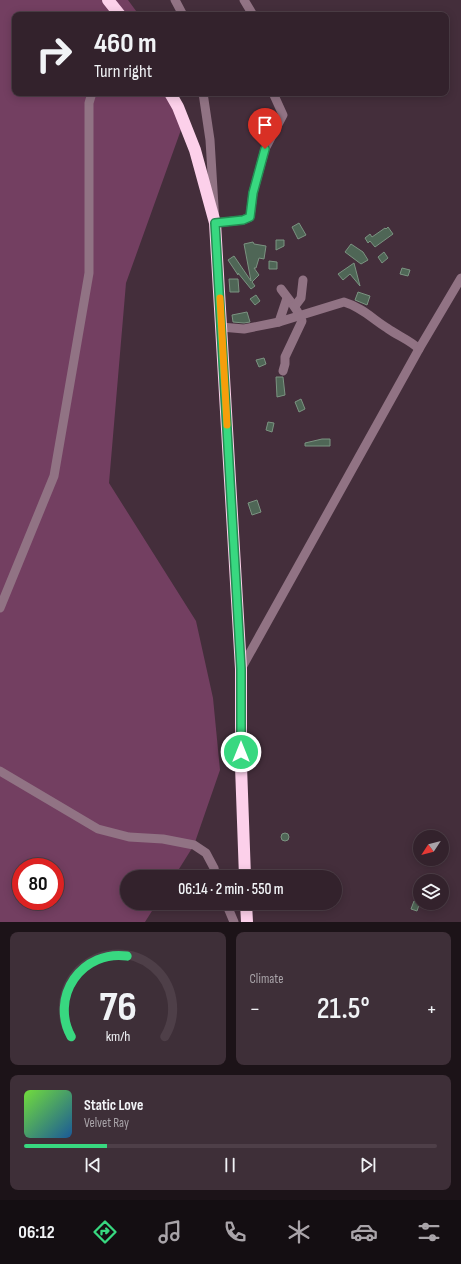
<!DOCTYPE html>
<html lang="en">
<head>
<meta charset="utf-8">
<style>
	:root { --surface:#33222c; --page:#3e2f38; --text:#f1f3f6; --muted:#a9a4a9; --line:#4e3f48; --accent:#38d880 }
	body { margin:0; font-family:"Sofia Sans Condensed",sans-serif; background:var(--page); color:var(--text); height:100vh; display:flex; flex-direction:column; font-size:15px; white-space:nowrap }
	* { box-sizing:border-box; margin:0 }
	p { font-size:13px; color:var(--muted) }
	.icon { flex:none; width:22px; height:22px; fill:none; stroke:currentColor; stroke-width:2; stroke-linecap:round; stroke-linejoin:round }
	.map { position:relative; height:922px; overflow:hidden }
	.side { display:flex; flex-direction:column; gap:10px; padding:10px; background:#1c1318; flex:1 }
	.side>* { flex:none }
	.guide { position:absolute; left:12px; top:12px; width:437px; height:84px; border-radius:8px; box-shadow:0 2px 10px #0003,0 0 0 1px var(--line); background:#33222c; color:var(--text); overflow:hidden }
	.needle { width:26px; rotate:234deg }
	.fabs { position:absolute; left:413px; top:830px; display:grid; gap:8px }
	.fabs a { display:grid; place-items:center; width:36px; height:36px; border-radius:50%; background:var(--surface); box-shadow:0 2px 10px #0003,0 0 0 1px var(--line); font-size:20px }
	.speed { position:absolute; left:12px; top:858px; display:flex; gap:8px; font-size:20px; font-weight:700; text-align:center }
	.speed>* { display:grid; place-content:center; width:52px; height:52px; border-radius:50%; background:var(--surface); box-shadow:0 2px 10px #0003,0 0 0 1px var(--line); line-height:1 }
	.speed .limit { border:6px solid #d22; background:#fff; color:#111 }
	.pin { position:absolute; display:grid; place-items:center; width:34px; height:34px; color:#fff; margin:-41px -17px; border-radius:50% 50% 50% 0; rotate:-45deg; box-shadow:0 0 4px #0007 }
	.pin .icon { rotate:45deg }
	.me { position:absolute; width:44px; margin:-22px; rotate:0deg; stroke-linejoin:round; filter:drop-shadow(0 0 3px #0008) }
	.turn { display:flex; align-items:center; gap:14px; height:84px; padding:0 16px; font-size:18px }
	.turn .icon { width:52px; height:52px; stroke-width:2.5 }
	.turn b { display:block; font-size:28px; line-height:34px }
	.big { font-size:30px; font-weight:600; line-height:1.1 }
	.side .tile { flex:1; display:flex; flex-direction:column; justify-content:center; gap:6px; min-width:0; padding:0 14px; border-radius:8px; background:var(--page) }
	.side .dial { align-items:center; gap:0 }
	.dial svg { height:104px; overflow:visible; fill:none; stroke:var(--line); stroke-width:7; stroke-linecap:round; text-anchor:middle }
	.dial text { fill:var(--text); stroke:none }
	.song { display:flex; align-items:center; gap:12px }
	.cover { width:48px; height:48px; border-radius:6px; background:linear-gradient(135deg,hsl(100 70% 55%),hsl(210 70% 35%)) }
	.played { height:4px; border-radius:2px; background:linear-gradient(90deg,var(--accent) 20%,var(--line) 20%) }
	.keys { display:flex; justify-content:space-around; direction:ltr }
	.heat { display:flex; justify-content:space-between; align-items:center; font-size:22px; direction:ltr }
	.side .tiles { flex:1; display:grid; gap:10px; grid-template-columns:1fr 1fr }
	.tile:last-child { grid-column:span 2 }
	.trip { position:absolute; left:120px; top:870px; width:222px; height:40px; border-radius:20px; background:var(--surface); box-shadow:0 2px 10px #0003,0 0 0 1px var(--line); font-weight:600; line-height:40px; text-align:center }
	.tab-bar { display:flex; height:64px; justify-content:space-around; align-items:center; background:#140e12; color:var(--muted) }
	.tab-bar .icon { width:28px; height:28px }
	.tab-bar .on { color:var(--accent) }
	.tab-bar b { font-size:18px; color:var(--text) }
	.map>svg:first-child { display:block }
	.green { fill:#733f61; fill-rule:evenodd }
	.building { fill:#4f6656; stroke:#7b9381 }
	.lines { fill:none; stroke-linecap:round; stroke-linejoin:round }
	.minor { stroke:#917384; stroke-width:9 }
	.highway { stroke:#fcd0ea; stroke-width:12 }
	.route-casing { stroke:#248c53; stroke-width:10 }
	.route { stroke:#38d880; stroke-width:7 }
	.slow { stroke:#f59e0b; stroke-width:7 }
</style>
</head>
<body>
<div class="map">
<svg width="461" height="922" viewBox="0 0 461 922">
	<rect width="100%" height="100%" fill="#442e3b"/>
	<path class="green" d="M0,0H128L139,15H15V93H175L182,127L126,283L109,483L196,621L213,698L220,770L194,845L174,877H127V903H157L145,922H0ZM21,867H55V901H21Z"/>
	<g class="building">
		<path d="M299,223L306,235L298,239L292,227Z"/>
		<path d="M388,227L393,234L375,247L370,241L368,243L365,238L370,234L372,237L385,228L386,229Z"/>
		<path d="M276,240H284V246L276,250Z"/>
		<path d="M253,242L254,244L266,246L264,259L259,258L256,268H254L259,275L252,282L255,286L251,289L238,273V275L228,260L234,256L251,281L244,244Z"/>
		<path d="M351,244L363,252L368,260L361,264L345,252Z"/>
		<path d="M384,252L388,258L382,263L378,257Z"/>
		<path d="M269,261L277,262V269H269Z"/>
		<path d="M354,263L360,286L350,274L343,280L338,274Z"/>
		<path d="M402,268L410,270L408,276L400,274Z"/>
		<path d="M229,279H238L239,292H230Z"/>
		<path d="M358,292L370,296L367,305L355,300Z"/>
		<path d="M256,295L260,301L255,305L250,299Z"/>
		<path d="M247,312L250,322L244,323L233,322L232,315Z"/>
		<path d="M264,358L266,364L259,367L256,360Z"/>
		<path d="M276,377H283L285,395L277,397Z"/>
		<path d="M301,399L305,409L299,412L295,402Z"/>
		<path d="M268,422L274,423L272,432L266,430Z"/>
		<path d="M322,439H330V446H305V443Z"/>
		<path d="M257,500L261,512L252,515L248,503Z"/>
		<circle cx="285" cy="837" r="4"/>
		<path d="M414,901L420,902L417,911L411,909Z"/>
	</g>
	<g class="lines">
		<g class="minor">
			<path d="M175,0L183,15"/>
			<path d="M244,0L253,15"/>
			<path d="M203,93L210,140L215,223L243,220L250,217L253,193L265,149L283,115L273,93"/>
			<path d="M281,289C289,300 298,309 302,321L285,357V364L283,371"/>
			<path d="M295,306L301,298L303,280"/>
			<path d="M279,322L287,298"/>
			<path d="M221,327L244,329L279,322L344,302C361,307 373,319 387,328C398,336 410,340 419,349"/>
			<path d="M0,608L54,476L89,273V103L92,93"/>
			<path d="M241,669L419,349L461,278"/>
			<path d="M0,771L98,829L129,837L163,839L194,845L206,853L214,868L216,877"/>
			<path d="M226,903L234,922"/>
		</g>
		<g class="highway">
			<path d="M108,0L120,15"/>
			<path d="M170,93L178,107L195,150L215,223L241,669V766L245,877"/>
			<path d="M246,903L247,922"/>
		</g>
	</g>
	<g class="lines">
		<defs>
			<path id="route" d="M241,752V669L215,223L243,220L250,217L253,193L265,149"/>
		</defs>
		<use href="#route" class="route-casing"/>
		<use href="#route" class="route"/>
		<path class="slow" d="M220,298L227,425"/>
	</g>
</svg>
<div class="fabs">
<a><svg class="needle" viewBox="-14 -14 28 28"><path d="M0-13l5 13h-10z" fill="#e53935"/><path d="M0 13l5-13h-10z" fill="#a9a4a9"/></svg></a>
<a><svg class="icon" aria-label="layers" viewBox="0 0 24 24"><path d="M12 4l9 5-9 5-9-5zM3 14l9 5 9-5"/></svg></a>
</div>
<div class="speed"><div class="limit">80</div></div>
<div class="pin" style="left:265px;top:149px;background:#d93025"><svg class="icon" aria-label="arrive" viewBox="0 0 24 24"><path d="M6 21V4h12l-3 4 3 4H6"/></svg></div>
<svg class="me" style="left:241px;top:752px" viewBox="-20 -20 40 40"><circle r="17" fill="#38d880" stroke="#fff" stroke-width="3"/><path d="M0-11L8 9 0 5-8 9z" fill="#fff"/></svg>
<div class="trip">06:14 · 2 min · 550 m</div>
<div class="guide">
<div class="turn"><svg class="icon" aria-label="right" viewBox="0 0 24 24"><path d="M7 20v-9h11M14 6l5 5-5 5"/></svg><div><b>460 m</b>Turn right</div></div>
</div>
</div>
<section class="side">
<div class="tiles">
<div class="tile dial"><svg viewBox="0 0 100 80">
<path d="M14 69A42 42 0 1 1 86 69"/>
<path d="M14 69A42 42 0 0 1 57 7" stroke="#38d880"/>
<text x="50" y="56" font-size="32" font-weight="700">76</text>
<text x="50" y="72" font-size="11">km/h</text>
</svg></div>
<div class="tile"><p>Climate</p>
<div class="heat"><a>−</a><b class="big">21.5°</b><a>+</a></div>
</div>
<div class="tile">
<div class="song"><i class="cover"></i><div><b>Static Love</b><p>Velvet Ray</p></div></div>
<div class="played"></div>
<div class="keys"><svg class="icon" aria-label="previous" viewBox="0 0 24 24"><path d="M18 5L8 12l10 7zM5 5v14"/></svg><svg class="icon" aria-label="pause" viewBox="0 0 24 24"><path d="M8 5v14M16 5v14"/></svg><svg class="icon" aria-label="next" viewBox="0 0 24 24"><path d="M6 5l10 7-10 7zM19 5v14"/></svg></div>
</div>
</div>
</section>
<nav class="tab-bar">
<b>06:12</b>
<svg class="icon on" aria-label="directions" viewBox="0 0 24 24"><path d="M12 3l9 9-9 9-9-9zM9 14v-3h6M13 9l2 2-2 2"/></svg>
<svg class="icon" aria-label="music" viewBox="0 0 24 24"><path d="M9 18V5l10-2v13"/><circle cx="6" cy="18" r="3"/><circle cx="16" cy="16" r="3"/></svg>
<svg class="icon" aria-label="phone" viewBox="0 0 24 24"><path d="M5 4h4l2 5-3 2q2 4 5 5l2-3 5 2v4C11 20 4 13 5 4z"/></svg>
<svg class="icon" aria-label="climate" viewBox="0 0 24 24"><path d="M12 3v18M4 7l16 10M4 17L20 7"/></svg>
<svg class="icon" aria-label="car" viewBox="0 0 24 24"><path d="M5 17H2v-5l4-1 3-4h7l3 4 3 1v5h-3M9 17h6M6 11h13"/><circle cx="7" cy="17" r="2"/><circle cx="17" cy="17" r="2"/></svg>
<svg class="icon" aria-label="filters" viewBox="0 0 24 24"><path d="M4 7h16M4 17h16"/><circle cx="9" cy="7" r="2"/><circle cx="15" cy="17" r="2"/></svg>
</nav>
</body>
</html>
